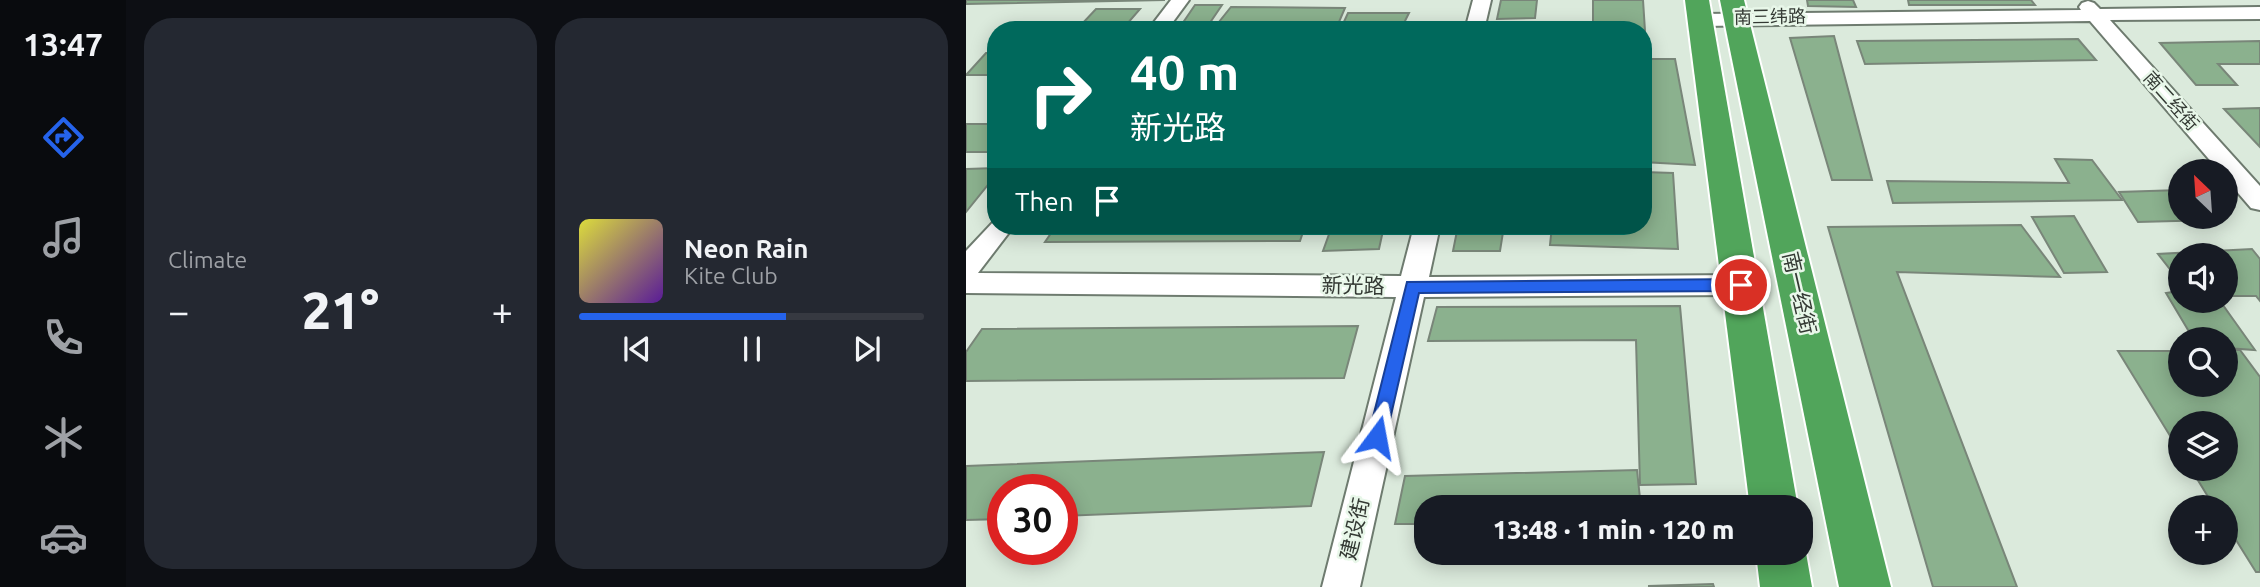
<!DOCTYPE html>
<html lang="en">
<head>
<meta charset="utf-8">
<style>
	:root { --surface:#171b24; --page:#242831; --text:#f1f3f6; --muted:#9ea1a6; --line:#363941; --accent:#2563eb }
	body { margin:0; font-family:Ubuntu,"Noto Sans SC",sans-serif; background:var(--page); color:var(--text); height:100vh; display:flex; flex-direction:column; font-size:26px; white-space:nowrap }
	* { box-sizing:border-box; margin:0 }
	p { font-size:23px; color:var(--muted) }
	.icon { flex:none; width:38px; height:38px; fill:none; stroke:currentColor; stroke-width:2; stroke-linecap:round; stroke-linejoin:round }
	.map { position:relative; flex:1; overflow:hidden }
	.sheet { display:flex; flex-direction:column; gap:18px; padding:18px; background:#0d0f14; width:840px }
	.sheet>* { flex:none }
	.top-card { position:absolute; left:21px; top:21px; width:665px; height:214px; border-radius:28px; box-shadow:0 4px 18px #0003; background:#00695c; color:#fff; overflow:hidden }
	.needle { width:46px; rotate:335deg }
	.buttons { position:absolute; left:1202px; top:159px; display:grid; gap:14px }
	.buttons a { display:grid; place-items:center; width:70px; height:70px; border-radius:50%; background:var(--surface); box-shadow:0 4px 18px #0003; font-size:35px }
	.speed { position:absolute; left:21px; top:474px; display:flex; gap:14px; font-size:35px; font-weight:700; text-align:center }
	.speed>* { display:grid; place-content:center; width:91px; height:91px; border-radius:50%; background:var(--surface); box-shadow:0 4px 18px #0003; line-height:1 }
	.speed .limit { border:10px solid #d22; background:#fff; color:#111 }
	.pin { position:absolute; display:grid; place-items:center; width:60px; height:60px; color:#fff; margin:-30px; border:4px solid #fff; border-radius:50%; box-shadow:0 2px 7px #0007 }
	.me { position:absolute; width:77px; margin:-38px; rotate:13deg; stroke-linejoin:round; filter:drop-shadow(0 0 5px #0008) }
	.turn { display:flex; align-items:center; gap:24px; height:147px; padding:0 28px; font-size:32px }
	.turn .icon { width:91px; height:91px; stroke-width:2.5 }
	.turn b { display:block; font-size:49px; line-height:60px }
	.then { display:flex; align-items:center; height:66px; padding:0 28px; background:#0003; gap:14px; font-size:26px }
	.big { font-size:52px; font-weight:800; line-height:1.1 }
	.sheet .card { flex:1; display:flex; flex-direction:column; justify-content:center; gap:10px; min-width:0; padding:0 24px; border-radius:28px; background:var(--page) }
	.song { display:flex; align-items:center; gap:21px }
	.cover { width:84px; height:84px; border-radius:10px; background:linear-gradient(135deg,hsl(60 70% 55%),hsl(270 70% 35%)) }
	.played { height:7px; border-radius:4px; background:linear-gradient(90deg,var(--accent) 60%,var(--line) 60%) }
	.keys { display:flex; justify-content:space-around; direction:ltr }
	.heat { display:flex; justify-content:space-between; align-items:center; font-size:38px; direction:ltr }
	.sheet .tiles { flex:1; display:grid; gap:18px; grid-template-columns:repeat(2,1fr) }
	.trip { position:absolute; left:448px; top:495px; width:399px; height:70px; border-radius:28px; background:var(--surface); box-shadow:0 4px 18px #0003; font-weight:800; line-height:70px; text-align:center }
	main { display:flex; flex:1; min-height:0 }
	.tab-bar { display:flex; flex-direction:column; width:126px; justify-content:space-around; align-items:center; background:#090b0e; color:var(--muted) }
	.tab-bar .icon { width:49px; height:49px }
	.tab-bar .active { color:var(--accent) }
	.tab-bar b { font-size:32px; color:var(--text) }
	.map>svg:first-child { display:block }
	.building { fill:#8bb18e; stroke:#798679; stroke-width:2 }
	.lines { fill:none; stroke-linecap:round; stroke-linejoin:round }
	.street-casing { stroke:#6e7b6f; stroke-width:4 }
	.highway-casing { stroke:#fff; stroke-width:4 }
	.street { fill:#fff; fill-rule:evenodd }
	.highway { fill:#51a55b; fill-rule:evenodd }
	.route { fill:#2563eb; stroke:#184099; stroke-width:2 }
	.labels { text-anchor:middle; stroke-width:5; stroke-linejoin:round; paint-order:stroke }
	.far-street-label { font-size:18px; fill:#333933; stroke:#e8f7e9 }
	.street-label { font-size:21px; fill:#333933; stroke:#e8f7e9 }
</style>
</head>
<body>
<main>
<nav class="tab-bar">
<b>13:47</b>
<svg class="icon active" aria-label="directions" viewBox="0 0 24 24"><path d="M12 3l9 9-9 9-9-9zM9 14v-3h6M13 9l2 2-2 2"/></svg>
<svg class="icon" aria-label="music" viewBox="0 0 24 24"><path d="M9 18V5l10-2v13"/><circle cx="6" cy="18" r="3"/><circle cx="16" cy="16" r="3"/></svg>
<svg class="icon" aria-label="phone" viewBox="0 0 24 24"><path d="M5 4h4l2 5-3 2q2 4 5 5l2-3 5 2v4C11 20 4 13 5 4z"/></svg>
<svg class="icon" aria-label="climate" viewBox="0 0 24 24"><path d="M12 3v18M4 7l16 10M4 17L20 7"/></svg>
<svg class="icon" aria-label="car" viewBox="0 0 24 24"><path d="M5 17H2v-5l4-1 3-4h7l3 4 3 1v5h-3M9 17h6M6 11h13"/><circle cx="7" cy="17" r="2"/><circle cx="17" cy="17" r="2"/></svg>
</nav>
<section class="sheet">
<div class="tiles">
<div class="card"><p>Climate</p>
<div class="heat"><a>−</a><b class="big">21°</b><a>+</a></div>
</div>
<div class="card">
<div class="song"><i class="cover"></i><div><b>Neon Rain</b><p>Kite Club</p></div></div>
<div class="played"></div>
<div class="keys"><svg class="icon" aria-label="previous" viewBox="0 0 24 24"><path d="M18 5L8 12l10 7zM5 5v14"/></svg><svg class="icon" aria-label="pause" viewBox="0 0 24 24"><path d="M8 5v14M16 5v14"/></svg><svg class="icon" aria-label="next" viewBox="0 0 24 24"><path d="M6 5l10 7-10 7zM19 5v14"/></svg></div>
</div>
</div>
</section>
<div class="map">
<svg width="1294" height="587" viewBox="0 0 1294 587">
	<rect width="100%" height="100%" fill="#dbeadc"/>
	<g class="building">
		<path d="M0,0H199L0,4Z"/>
		<path d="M535,0H571L569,18L531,19Z"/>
		<path d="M627,0H677L679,31L627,30Z"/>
		<path d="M841,0H887L890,7L842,6Z"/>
		<path d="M942,0H1065L1069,5H943Z"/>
		<path d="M229,5H256L239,30H212Z"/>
		<path d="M265,7L379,8L373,22H253Z"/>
		<path d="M130,9H174L161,24L115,25Z"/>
		<path d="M382,13H443L436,27L376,26Z"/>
		<path d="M868,36L906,180H866L824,38Z"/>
		<path d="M1112,39L1130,60L899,64L891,41Z"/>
		<path d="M1294,41V64H1252L1271,85H1230L1194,43Z"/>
		<path d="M20,53H30V75H0Z"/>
		<path d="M677,59H709L729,165L677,162Z"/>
		<path d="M1294,108V147L1258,109Z"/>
		<rect x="0" y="124" width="30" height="28"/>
		<path d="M1089,159L1126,160L1156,200L927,203L921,181L1103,183Z"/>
		<path d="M30,168V175L0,212V169Z"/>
		<path d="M677,172L707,173L712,249L584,245L586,226H677Z"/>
		<path d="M1214,190V217H1243L1246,220L1172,222L1153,192Z"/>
		<path d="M1108,216L1141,272L1098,273L1066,217Z"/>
		<path d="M1055,225L1094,277L931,272L1051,587H967L862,227Z"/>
		<path d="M90,226H339L334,241L79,242Z"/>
		<path d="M366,226H418L413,249L357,251Z"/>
		<path d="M492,226H538L534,251H487Z"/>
		<path d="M1286,249L1294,259V301L1290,296H1260V256H1214V282L1192,254Z"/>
		<path d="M1214,291V301H1254L1289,350L1260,348V340H1228L1200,293Z"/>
		<path d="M714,306L730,484L674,485L670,340L462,341L471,307Z"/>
		<path d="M392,326L378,378L0,381V352L16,329Z"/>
		<path d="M1260,350H1274L1294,377V572H1290L1260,524V508H1249L1225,469H1260V424H1214V452L1152,351H1214V385H1260Z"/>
		<path d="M358,452L345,506L96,516V490H37V519L0,520V466Z"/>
		<path d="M671,470L675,508H460V524H429L439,476Z"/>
		<path d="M747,584L748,587L682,586Z"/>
	</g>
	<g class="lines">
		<defs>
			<g id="street">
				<path d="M205,0H223L201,30H182Z"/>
				<path d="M507,0H525L518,30H499Z"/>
				<path d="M1122,1L1128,3L1134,9L1294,7V19L1144,20L1294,186V210L1285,208L1260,179V172H1254L1124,21L734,26L725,20L734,14L1115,10L1113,7L1116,3Z"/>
				<path d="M30,219V226H48L12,273L435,276L448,226H474L463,277L775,275L785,278L789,285L785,292L775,295L458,297L394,587H356L430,297L0,293V251Z"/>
			</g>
			<g id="highway">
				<path d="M719,0H743L832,508H784Z"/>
				<path d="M754,0H778L925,587H873Z"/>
				<path d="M835,540L840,553L846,587H794L790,553H835Z"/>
			</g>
		</defs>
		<use href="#street" class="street-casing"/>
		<use href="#highway" class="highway-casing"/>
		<use href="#street" class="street"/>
		<use href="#highway" class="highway"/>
	</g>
	<path class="route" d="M775,279L782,285L775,291L453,293L420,437L418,443L411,445L404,443L402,437L441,282Z"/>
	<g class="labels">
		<g class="far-street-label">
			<text transform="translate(804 17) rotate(-1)" y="6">南三纬路</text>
			<text transform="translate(1205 101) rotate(48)" y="6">南二经街</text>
		</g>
		<g class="street-label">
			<text transform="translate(387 286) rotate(1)" y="7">新光路</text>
			<text transform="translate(833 293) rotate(77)" y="7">南一经街</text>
			<text transform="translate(389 529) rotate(-77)" y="7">建设街</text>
		</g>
	</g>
</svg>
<div class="buttons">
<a><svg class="needle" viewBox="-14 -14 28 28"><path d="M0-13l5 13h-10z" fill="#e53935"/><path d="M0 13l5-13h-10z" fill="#9ea1a6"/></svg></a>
<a><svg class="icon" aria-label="sound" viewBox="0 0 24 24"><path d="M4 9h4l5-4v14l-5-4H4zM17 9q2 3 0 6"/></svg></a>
<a><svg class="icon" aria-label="search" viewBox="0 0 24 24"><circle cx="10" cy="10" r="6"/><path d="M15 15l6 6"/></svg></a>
<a><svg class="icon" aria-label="layers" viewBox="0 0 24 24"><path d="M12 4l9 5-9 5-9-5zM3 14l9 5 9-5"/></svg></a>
<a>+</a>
</div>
<div class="speed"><div class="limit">30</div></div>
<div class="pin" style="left:775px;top:285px;background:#d93025"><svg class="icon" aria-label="arrive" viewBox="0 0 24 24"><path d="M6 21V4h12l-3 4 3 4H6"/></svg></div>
<svg class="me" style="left:411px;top:437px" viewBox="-20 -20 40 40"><path d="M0-17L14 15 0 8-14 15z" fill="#2563eb" stroke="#fff" stroke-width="4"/></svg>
<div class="trip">13:48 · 1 min · 120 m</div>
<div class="top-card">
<div class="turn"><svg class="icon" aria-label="right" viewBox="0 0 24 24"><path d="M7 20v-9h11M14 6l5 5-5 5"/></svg><div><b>40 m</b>新光路</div></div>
<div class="then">Then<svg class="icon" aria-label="arrive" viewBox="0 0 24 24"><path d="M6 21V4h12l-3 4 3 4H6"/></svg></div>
</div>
</div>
</main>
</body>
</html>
